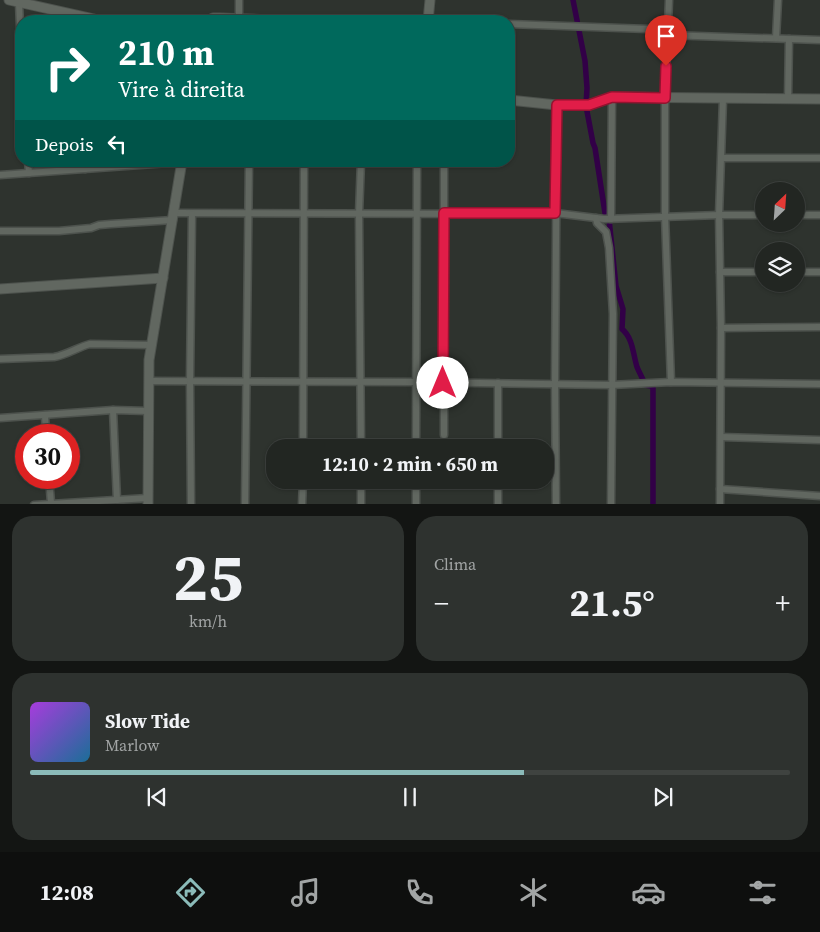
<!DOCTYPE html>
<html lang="pt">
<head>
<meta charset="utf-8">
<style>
	:root { --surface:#222622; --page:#2e322f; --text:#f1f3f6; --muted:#a2a5a5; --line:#3f4340; --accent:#8bbbb9 }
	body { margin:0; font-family:"Source Serif 4",serif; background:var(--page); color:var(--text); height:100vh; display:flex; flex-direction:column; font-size:19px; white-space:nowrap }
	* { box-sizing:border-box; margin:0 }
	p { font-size:16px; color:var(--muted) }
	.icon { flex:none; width:28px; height:28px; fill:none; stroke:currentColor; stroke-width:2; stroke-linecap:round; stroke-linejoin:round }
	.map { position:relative; height:504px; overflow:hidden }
	.side { display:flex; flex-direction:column; gap:12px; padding:12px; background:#131513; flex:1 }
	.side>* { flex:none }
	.banner { position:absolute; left:15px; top:15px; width:500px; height:152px; border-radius:20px; box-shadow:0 1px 4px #0004,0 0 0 1px var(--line); background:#00695c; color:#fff; overflow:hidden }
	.needle { width:32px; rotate:25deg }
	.controls { position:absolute; left:755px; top:182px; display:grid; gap:10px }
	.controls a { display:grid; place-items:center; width:50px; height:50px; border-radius:50%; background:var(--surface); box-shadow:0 1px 4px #0004,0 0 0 1px var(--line); font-size:25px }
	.speed { position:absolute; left:15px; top:424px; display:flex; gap:10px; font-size:25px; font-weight:700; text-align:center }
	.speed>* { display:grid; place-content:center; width:65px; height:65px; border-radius:50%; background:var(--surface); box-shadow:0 1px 4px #0004,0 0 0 1px var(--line); line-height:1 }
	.speed .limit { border:8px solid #d22; background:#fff; color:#111 }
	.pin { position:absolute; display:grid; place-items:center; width:42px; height:42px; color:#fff; margin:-51px -21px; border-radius:50% 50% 50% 0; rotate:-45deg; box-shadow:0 0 5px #0007 }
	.pin .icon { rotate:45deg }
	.me { position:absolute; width:55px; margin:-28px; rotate:0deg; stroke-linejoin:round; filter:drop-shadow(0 0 4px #0008) }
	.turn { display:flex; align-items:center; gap:18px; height:105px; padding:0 20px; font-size:22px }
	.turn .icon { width:65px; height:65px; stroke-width:2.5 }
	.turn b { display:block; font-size:35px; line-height:42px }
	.then { display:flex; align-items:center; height:48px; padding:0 20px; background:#0003; gap:10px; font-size:19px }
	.big { font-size:38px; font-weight:700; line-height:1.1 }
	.side .card { flex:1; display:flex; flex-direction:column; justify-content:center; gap:8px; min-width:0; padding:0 18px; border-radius:20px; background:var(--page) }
	.side .dial { align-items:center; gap:0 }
	.dial b { font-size:65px; line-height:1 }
	.song { display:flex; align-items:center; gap:15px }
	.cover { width:60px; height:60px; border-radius:8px; background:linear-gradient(135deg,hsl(280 70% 55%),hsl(200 70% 35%)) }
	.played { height:5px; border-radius:2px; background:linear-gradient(90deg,var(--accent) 65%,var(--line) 65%) }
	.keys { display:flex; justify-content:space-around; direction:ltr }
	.heat { display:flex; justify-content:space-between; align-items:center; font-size:28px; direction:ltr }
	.side .tiles { flex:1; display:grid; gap:12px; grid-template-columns:1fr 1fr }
	.card:last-child { grid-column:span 2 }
	.trip { position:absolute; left:266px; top:439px; width:288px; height:50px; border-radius:20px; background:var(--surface); box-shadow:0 1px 4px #0004,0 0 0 1px var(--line); font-weight:700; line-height:50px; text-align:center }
	.dock { display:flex; height:80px; justify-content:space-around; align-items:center; background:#0e0f0e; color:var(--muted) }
	.dock .icon { width:35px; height:35px }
	.dock .selected { color:var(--accent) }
	.dock b { font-size:22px; color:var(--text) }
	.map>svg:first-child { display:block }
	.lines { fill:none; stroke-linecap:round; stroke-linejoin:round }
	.canal { stroke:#320047; stroke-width:5.5 }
	.street-casing { stroke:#4d524d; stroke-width:9 }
	.secondary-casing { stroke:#4d524d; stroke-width:11 }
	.street { stroke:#616760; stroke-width:6 }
	.secondary { stroke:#616760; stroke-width:9 }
	.route-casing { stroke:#92132f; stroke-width:12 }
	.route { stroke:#e11d48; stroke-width:9 }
</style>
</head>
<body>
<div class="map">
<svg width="820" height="505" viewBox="0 0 820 505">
	<rect width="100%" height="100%" fill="#2e332e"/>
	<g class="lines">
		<g class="canal">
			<path d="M573,0L585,61L587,88L586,106L593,143L595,148L605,213L609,219L616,286L623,309L622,329C633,338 633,354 637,367C639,372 642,377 644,382"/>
			<path d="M645,385L651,386L653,388V505"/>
		</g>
		<defs>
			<g id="street">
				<path d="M669,0L665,98V216L671,382"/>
				<path d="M19,3L21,49"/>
				<path d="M239,20V0"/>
				<path d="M509,24L648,29L667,35L820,40"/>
				<path d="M776,38L778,0"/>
				<path d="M788,99L789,39"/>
				<path d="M722,158H820"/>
				<path d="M28,161L29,173"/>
				<path d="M84,161L85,169"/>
				<path d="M361,161L359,214L361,448"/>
				<path d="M444,161V435"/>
				<path d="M0,175L182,162"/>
				<path d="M175,213L499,214L555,213L604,219L719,215H764"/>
				<path d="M796,215H820"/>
				<path d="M596,218L597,223L606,232L609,248L613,314L611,505"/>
				<path d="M611,219L612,97"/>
				<path d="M0,231H59L91,228L99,225L111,224L173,220"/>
				<path d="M720,272H764"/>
				<path d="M796,272H820"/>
				<path d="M721,328L820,327"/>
				<path d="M0,359L54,357C67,355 78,347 90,344L151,345"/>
				<path d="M149,381L417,382L611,385L671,382L820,384"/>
				<path d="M498,383V448"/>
				<path d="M113,410L117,500"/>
				<path d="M45,415L46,435"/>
				<path d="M0,418L113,410L148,411"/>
				<path d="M721,437L820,440"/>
				<path d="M303,448L304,161"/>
				<path d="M416,448L417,161"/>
				<path d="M49,478L51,503"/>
				<path d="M498,480V505"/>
				<path d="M720,489L820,496"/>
				<path d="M34,505L148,498"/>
				<path d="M191,505L190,381L192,214"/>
				<path d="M245,505L249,161"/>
				<path d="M302,505L303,480"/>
				<path d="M361,505V480"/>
				<path d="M416,505V480"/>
				<path d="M556,505L555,383L557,105"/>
				<path d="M720,505L721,328L719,215L723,99"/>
			</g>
			<g id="secondary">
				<path d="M9,0L103,21"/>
				<path d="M208,21L213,18H220L301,21"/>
				<path d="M428,21L430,0"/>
				<path d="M509,100L557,105H589L612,97L820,99"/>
				<path d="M0,289L163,278"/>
				<path d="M148,505L149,360L182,161"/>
			</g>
		</defs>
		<use href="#street" class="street-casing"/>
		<use href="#secondary" class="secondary-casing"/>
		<use href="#street" class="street"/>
		<use href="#secondary" class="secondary"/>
	</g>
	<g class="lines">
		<defs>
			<path id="route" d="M443,383L444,213H555L557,105H589L612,97L665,98L666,66"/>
		</defs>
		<use href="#route" class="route-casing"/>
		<use href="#route" class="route"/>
	</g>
</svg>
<div class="controls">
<a><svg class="needle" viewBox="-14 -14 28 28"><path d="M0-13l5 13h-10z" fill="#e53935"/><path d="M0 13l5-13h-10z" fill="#a2a5a5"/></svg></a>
<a><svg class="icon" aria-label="layers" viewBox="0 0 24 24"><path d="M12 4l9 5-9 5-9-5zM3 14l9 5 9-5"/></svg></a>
</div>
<div class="speed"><div class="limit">30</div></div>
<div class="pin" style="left:666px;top:66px;background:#d93025"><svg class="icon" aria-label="arrive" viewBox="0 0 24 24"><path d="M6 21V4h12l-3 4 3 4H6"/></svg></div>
<svg class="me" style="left:443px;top:383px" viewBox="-20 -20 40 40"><circle r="19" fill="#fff"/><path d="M0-13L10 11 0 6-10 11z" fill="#e11d48"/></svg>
<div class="trip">12:10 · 2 min · 650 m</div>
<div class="banner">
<div class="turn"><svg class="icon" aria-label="right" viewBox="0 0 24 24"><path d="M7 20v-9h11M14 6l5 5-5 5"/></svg><div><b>210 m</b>Vire à direita</div></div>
<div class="then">Depois<svg class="icon" aria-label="left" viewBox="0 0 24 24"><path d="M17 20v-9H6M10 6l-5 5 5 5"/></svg></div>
</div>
</div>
<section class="side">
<div class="tiles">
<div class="card dial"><b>25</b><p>km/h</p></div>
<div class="card"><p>Clima</p>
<div class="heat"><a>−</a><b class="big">21.5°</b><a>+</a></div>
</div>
<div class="card">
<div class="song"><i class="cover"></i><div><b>Slow Tide</b><p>Marlow</p></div></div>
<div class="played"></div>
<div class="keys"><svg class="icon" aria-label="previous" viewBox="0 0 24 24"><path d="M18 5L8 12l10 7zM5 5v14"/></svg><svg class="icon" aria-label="pause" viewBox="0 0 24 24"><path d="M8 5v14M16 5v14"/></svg><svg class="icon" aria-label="next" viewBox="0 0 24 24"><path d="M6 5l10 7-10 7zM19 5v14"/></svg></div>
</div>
</div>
</section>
<nav class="dock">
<b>12:08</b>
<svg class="icon selected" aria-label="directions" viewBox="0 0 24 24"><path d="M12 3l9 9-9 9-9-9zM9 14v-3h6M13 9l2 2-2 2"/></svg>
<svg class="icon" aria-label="music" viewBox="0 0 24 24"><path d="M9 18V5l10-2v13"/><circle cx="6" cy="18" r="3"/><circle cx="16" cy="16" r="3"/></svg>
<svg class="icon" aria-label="phone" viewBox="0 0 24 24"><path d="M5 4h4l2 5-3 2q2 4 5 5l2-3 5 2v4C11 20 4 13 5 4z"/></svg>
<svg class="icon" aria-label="climate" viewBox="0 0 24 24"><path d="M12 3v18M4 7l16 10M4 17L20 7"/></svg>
<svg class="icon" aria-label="car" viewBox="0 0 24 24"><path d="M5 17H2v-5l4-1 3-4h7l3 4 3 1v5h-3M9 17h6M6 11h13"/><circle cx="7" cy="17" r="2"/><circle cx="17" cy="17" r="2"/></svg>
<svg class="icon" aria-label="filters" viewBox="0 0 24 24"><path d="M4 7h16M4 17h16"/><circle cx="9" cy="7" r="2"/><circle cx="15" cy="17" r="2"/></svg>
</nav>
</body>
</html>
